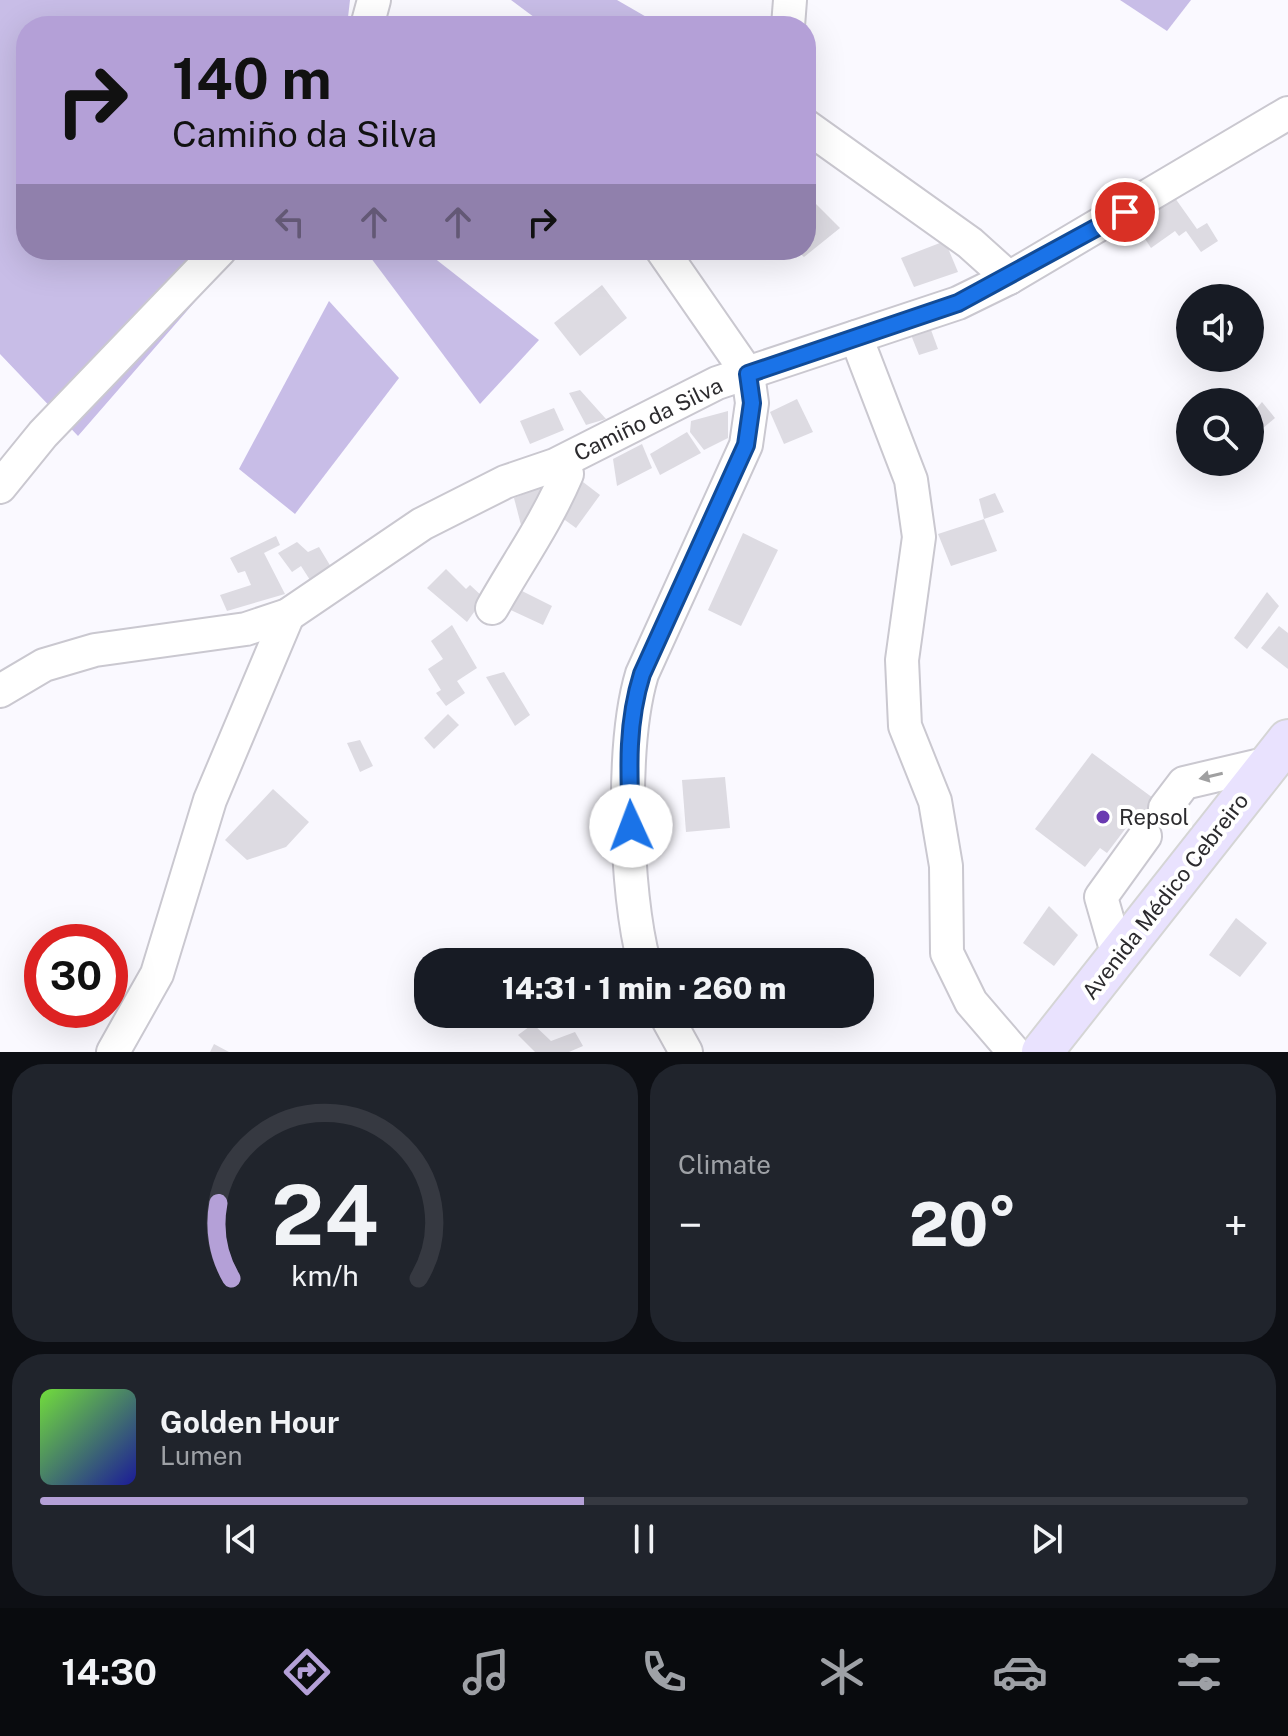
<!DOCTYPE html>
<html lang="en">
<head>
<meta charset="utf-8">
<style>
	:root { --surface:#171b24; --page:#20242c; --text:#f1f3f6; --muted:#9ea1a6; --line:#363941; --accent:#b4a0d7 }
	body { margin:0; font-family:"Public Sans",sans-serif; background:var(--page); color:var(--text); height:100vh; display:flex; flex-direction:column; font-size:30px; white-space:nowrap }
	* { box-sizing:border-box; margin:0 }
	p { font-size:26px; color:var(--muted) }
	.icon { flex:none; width:44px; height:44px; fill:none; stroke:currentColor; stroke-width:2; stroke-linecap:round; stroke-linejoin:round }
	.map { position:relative; height:1052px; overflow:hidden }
	.panel { display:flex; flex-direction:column; gap:12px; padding:12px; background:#0d0f14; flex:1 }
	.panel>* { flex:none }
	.guide { position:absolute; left:16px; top:16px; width:800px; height:244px; border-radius:32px; box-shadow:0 8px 32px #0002; background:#b4a0d7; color:#111; overflow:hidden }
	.buttons { position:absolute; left:1176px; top:284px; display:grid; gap:16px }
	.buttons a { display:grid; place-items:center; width:88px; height:88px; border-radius:50%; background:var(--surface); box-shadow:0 8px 32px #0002; font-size:40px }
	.speed { position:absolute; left:24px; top:924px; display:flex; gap:16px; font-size:40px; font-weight:700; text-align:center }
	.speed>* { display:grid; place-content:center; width:104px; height:104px; border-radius:50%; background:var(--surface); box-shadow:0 8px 32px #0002; line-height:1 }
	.speed .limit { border:12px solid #d22; background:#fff; color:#111 }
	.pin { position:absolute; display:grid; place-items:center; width:68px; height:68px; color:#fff; margin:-34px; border:4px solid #fff; border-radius:50%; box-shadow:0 2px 8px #0007 }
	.me { position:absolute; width:88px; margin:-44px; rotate:358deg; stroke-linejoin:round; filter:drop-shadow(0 0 6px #0008) }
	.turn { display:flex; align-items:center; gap:28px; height:168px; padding:0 24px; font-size:36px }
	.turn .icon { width:104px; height:104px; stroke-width:2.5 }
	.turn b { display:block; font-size:56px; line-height:68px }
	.lanes { display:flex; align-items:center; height:76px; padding:0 24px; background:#0003; justify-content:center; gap:40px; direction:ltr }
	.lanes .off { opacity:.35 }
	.big { font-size:60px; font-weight:800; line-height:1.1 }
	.panel .card { flex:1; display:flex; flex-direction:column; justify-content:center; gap:12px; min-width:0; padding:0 28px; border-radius:32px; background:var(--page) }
	.panel .dial { align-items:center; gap:0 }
	.dial svg { height:208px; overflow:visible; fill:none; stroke:var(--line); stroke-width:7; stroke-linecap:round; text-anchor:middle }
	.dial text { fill:var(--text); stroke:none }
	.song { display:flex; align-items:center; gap:24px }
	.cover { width:96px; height:96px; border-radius:12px; background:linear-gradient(135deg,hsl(100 70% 55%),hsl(240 70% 35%)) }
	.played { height:8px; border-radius:4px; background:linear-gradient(90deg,var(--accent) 45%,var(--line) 45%) }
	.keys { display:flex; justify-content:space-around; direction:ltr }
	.heat { display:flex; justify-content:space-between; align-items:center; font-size:44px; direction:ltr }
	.panel .tiles { flex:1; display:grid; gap:12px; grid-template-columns:1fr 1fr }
	.card:last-child { grid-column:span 2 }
	.trip { position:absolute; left:414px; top:948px; width:460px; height:80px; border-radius:32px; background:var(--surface); box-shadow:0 8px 32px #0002; font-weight:800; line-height:80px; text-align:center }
	.dock { display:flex; height:128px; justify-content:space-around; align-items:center; background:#090b0e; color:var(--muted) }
	.dock .icon { width:56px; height:56px }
	.dock .on { color:var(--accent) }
	.dock b { font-size:36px; color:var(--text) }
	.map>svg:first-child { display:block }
	.forest { fill:#c8bde7 }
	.building { fill:#dddbe2 }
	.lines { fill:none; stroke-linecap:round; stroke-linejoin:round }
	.minor-casing { stroke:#cac8d0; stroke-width:36 }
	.major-casing { stroke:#d5d5d5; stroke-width:44 }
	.minor { stroke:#fff; stroke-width:32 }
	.major { stroke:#e9e2fe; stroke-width:40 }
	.oneway { fill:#a0a0a1 }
	.route-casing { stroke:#114b97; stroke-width:20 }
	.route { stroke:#1a73e8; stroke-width:14 }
	.poi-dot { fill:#6a3ab1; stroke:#fff; stroke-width:3 }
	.labels { text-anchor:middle; stroke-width:8; stroke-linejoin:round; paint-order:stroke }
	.street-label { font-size:22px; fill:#2c2b2e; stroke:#fff }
	.poi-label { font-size:22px; fill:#2c2b2e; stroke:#fff; text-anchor:start }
</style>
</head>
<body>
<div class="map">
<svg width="1288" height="1052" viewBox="0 0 1288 1052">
	<rect width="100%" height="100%" fill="#faf9ff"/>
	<g class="forest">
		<path d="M0,0H350L347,26H26V250H240L78,436L0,354Z"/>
		<path d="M511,0H617L662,26H546Z"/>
		<path d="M1120,0H1191L1167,31Z"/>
		<path d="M365,250H424L539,340L480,404Z"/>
		<path d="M329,301L399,378L295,514L239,469Z"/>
	</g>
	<g class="building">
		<path d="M806,194L840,228L804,257L796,250H806Z"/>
		<path d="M1175,198L1197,229L1207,223L1218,241L1201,252L1186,231L1179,236L1175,231L1151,248L1136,225Z"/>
		<path d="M945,241L958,272L914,287L901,258Z"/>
		<path d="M602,285L627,318L580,356L554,323Z"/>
		<path d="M931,330L938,349L919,355L911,335Z"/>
		<path d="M580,390L606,419L586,425L569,393Z"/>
		<path d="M797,399L813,432L784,444L770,412Z"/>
		<path d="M1262,402L1275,418L1262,429L1251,415Z"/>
		<path d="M554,408L564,430L530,444L520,421Z"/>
		<path d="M728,411V438L704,450L690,432L691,421Z"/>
		<path d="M687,432L701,453L660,475L650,454Z"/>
		<path d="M642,444L652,468L617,486L613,459Z"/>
		<path d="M583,482L600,495L576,528L558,515Z"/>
		<path d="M549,484L536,513L521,525L514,498Z"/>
		<path d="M995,493L1004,512L984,519L979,499Z"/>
		<path d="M984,519L997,551L951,566L938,534Z"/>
		<path d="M743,533L778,550L741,626L708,610Z"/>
		<path d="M276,536L280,545L264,553L285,594L227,611L220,595L251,585L245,571L238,573L230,558Z"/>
		<path d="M297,542L308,552L319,547L331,567L310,580L301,566L292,572L278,553Z"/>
		<path d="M446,569L466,589L470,585L484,598L467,622L427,588Z"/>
		<path d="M510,585L552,606L543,625L500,605Z"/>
		<path d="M1267,592L1279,606L1247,649L1234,638Z"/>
		<path d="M452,625L477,668L457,681L465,693L446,706L436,693L441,690L428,669L443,659L431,641Z"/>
		<path d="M1279,626L1288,633V669L1261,648Z"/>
		<path d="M504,672L530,715L515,726L486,677Z"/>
		<path d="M448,714L459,725L434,749L424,738Z"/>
		<path d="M360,740L373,766L360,772L347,743Z"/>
		<path d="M1092,753L1168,809L1147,838L1129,824L1107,853L1100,848L1085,867L1035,829Z"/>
		<path d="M725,777L730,828L686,832L682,780Z"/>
		<path d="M273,789L309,822L286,847L247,860L225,840Z"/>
		<path d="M1049,906L1078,935L1054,966L1023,943Z"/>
		<path d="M1236,918L1267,943L1240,977L1209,955Z"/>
		<path d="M584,1014H604L589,1022Z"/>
		<path d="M533,1024L551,1041L575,1032L583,1046L569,1052H535L518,1035Z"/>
		<path d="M214,1044L229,1052H210Z"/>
	</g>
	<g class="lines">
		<defs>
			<g id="minor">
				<path d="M367,26L374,0"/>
				<path d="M788,26L790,0"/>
				<path d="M806,126L970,243L1009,278"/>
				<path d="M856,337L911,480L919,537L902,660L905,726L935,801L946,866L947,953L971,1002L1014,1052"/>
				<path d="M0,487L43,434L220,250"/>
				<path d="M492,608C518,562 546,523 567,474"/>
				<path d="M0,691L44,665L95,650L246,629L288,615L422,524L505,482L555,465L717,383L958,303L1009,278L1288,113"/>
				<path d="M1165,808L1184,783L1269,763"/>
				<path d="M1118,956L1101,897L1145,836"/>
				<path d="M644,962C625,891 621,744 642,674L746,445L752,403L748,374L662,250"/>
				<path d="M665,1014L686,1052"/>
				<path d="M113,1052L157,974L210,800L288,615"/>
			</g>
			<path id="major" d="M1042,1052L1288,740"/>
		</defs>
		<use href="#minor" class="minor-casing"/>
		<use href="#major" class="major-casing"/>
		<use href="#minor" class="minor"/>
		<use href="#major" class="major"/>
	</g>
	<defs><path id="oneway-solid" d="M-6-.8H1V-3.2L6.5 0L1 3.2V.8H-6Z" transform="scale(2)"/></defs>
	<use class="oneway" href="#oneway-solid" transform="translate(1211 776) rotate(167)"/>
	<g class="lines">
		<defs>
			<path id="route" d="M631,826C629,773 626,725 642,674L746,445L752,403L748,374L958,303L1125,212"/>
		</defs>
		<use href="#route" class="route-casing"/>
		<use href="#route" class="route"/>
	</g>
	<circle class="poi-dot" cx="1103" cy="817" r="8"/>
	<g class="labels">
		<g class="street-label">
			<text transform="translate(648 419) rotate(-26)" y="8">Camiño da Silva</text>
			<text transform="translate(1165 896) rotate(-52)" y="8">Avenida Médico Cebreiro</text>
		</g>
		<g class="poi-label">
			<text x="1119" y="825">Repsol</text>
		</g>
	</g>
</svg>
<div class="buttons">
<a><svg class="icon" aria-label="sound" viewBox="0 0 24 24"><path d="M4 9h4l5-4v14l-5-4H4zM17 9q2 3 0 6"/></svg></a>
<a><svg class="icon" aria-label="search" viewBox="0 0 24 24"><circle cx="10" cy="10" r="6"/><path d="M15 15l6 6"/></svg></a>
</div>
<div class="speed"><div class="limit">30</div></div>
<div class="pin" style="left:1125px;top:212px;background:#d93025"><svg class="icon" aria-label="arrive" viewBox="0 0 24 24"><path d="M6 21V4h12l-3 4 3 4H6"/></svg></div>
<svg class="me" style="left:631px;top:826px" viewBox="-20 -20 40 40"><circle r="19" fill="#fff"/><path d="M0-13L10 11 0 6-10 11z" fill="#1a73e8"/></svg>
<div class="trip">14:31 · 1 min · 260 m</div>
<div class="guide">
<div class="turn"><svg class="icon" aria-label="right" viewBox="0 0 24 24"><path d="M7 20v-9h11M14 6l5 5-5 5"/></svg><div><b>140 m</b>Camiño da Silva</div></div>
<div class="lanes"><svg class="icon off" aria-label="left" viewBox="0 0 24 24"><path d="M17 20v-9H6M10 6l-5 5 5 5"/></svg><svg class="icon off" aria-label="ahead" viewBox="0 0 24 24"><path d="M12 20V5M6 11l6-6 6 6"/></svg><svg class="icon off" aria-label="ahead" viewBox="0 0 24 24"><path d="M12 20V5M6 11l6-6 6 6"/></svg><svg class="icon" aria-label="right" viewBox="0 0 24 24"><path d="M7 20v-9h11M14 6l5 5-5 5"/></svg></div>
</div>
</div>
<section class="panel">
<div class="tiles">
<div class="card dial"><svg viewBox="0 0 100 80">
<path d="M14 69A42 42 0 1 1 86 69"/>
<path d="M14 69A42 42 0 0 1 9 40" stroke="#b4a0d7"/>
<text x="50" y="56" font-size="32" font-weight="700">24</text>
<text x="50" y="72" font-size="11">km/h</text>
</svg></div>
<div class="card"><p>Climate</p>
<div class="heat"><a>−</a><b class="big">20°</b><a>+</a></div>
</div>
<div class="card">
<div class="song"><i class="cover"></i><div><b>Golden Hour</b><p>Lumen</p></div></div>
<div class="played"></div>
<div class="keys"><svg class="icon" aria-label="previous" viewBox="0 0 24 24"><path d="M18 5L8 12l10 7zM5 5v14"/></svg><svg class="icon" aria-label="pause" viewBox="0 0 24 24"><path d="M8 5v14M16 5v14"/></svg><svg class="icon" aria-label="next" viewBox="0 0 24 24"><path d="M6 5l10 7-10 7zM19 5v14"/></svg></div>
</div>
</div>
</section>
<nav class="dock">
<b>14:30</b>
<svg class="icon on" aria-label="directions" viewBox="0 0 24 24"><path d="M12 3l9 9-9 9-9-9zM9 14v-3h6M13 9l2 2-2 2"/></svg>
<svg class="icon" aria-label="music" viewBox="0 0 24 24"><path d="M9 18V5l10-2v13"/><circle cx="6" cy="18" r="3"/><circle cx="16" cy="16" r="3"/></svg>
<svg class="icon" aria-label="phone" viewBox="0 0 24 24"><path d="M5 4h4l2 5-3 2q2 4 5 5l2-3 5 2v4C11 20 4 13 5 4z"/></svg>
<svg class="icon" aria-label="climate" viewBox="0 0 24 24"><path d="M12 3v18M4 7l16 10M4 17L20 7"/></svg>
<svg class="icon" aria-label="car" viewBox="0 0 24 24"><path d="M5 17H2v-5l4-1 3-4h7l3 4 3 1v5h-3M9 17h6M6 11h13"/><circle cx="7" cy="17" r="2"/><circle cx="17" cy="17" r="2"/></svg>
<svg class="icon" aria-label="filters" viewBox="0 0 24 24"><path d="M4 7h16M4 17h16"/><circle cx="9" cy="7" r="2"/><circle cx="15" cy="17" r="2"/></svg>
</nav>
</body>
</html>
